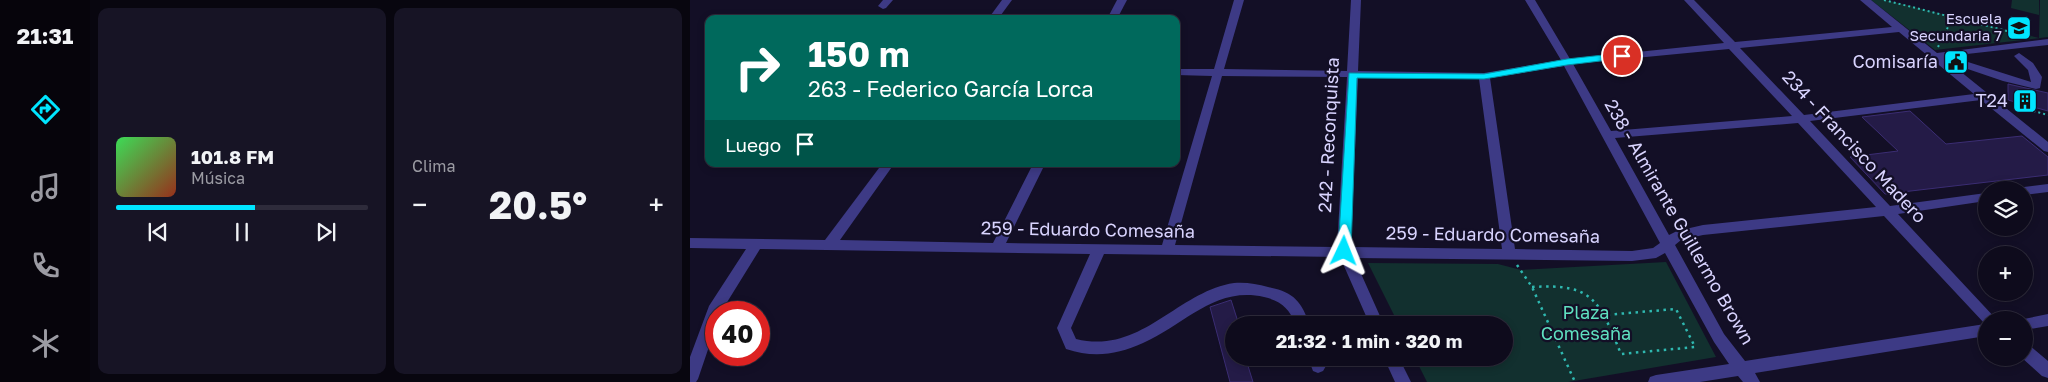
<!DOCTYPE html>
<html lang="es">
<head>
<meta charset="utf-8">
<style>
	:root { --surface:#0e0b1c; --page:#171425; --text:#f1f3f6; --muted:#9b9ba3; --line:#2e2b3b; --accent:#00e5ff }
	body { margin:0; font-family:"Golos Text",sans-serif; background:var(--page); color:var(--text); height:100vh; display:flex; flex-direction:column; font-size:19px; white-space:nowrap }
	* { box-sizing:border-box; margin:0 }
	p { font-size:16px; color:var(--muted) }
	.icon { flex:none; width:28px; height:28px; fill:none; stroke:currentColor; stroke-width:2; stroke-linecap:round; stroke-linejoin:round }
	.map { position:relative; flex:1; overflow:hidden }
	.details { display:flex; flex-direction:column; gap:8px; padding:8px; background:#08060f; width:600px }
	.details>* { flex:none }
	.guide { position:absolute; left:15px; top:15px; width:475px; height:152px; border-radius:10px; box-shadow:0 2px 8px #0003,0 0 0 1px var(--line); background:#00695c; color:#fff; overflow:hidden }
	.buttons { position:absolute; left:1288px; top:181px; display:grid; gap:10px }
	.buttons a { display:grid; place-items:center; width:55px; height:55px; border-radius:50%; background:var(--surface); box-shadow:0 2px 8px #0003,0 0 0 1px var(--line); font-size:25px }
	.speed { position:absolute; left:15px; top:301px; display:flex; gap:10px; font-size:25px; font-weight:700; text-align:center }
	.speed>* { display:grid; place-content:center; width:65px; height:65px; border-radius:50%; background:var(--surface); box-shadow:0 2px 8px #0003,0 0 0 1px var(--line); line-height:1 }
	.speed .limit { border:8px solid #d22; background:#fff; color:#111 }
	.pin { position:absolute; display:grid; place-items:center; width:42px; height:42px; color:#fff; margin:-21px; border:2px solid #fff; border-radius:50%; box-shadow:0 1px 5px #0007 }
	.me { position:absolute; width:55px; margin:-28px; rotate:2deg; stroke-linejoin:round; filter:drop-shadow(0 0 4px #0008) }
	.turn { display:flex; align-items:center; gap:18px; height:105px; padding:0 20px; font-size:22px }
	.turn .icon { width:65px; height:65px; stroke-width:2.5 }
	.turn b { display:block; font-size:35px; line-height:42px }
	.then { display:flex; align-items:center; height:48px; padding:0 20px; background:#0003; gap:10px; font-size:19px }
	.big { font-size:38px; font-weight:700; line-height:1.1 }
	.details .widget { flex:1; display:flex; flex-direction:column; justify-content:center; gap:8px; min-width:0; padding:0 18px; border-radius:10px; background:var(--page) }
	.song { display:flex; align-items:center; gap:15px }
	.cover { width:60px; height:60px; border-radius:8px; background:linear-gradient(135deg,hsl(130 70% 55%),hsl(10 70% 35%)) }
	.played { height:5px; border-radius:2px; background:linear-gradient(90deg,var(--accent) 55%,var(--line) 55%) }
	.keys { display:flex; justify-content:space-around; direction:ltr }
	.heat { display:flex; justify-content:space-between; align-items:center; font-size:28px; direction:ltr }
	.details .tiles { flex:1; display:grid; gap:8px; grid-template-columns:repeat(2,1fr) }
	.trip { position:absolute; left:535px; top:316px; width:288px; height:50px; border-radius:25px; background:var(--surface); box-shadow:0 2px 8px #0003,0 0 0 1px var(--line); font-weight:700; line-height:50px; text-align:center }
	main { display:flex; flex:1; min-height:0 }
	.dock { display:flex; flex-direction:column; width:90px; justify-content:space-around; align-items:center; background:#06040b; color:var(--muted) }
	.dock .icon { width:35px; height:35px }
	.dock .current { color:var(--accent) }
	.dock b { font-size:22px; color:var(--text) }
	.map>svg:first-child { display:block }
	.green { fill:#12302f }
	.building { fill:#241b47; stroke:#3b2d73 }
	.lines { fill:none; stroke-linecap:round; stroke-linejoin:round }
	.path-far1 { stroke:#2fb8b0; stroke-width:2; stroke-dasharray:2 3; stroke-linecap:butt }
	.path { stroke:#2fb8b0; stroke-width:2.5; stroke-dasharray:2.5 4.5; stroke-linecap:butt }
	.minor { fill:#3d3a85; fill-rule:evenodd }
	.route { fill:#00e5ff; stroke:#0095a6 }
	.labels { text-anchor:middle; stroke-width:4.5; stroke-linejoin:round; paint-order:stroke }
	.far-poi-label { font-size:15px; fill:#d9d4ff; stroke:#130f26; text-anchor:end }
	.poi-label { font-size:18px; fill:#d9d4ff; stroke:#130f26; text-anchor:end }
	.street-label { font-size:18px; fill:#d9d4ff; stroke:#130f26 }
	.park-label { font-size:18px; fill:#5fe0c0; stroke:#130f26 }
</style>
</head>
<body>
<main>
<nav class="dock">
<b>21:31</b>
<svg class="icon current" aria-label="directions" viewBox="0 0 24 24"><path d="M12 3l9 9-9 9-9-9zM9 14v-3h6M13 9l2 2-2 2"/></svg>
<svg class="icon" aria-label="music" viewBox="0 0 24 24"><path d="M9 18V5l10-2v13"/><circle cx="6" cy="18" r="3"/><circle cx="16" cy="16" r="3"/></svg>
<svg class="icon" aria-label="phone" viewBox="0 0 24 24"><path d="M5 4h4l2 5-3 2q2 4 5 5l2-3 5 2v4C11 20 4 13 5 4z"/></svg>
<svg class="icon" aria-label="climate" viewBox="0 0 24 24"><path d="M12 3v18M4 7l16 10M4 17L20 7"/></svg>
</nav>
<section class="details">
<div class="tiles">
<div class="widget">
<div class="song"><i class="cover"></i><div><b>101.8 FM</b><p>Música</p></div></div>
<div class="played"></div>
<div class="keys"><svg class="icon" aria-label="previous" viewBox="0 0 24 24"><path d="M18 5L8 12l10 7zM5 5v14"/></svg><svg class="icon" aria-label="pause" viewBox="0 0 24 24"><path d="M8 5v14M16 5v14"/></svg><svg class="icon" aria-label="next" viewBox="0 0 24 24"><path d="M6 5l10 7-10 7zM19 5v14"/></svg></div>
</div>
<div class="widget"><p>Clima</p>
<div class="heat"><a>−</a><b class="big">20.5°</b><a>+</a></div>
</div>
</div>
</section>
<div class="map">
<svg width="1358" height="382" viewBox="0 0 1358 382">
	<rect width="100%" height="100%" fill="#130f26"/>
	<g class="green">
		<path d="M1181,0H1196L1349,38L1350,0H1358V37L1350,38L1245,50Z"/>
		<path d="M1322,0H1349V15L1321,8Z"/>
		<path d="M976,262L1026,357L878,382H737L725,358H814V325H709L678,263L808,264L831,270Z"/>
	</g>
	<g class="building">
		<path d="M1318,84L1358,93V111L1318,100Z"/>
		<path d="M1220,111L1256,144L1332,136L1358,157V175L1195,194L1160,157L1208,151L1172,117Z"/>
		<path d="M541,300L549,325H544V358H577L578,359L558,366L563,382H540L520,307Z"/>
	</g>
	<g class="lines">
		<g class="path-far1">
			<path d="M1194,0L1333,35"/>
			<path d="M1248,47L1263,17"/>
			<path d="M1329,107L1358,115"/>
		</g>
		<g class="path">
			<path d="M827,265L842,287L885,382"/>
			<path d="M842,287C904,283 909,301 931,354L1005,347L986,309L915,315"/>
		</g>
		<g class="minor">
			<path d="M193,0H203L196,8L193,9L188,6Z"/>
			<path d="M312,0H322L308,19H298Z"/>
			<path d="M427,0H437L427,19H417Z"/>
			<path d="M544,0H554L534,69L657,71L661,0H671L668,71L794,73L871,60L835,0H845L880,59L1034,43L994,0H1004L1045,42L1202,27L1170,0H1181L1247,53L1358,39V45L1259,56L1341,82L1338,70L1324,56L1329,53L1343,63L1352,77L1350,88L1346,89L1313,81L1260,63L1358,142V152L1354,151L1291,100L1120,121L1200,206L1296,193V201L1208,214L1307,320H1296V336L1065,373L1070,382H1053L1048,376L1010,382H958L960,377L966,375L1039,364L1024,342L975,253L966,258L942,261L664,258L694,325H680L650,257L414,254L381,328L386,339C452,355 486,292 544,283C556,282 567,284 578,287C604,292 611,301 620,325H606C599,308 591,301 574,297C524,286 495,325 453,343C427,355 403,358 376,349L367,328L400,254L70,249L31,312H26V326L8,379L6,382H0V357L19,306L56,249L0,248V238L135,240L192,164H204L150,240L303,243L343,164H355L316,243L472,245L522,76L486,75V69H524ZM1209,32L1284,94L1114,115L1050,48ZM1039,49L1102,116L921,131L883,64ZM874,66L970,243L963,248L942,251L825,249L800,78ZM532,76L657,77L647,247L485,245ZM668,77L789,79L812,249L661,247ZM1108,123L1186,207L1013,225L987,231L979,235L925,138ZM1194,216L1295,324L1055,361L1034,334L985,245L991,240L1013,235Z"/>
			<path d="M1358,184V192L1334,195V190H1328L1334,187Z"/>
			<path d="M1358,314V326L1334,330V320H1329Z"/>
			<path d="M1334,344L1339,345L1358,361V378L1352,376L1332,358H1334Z"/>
			<path d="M618,358H632L636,366L633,371L628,373L623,371Z"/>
			<path d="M694,358H709L721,382H705Z"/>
		</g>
	</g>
	<path class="route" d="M932,53L936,56L935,58L877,65L794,79L667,78L661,251L659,255H650L648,251L659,73L794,74L877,59Z"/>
	<defs>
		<symbol id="school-square" viewBox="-11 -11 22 22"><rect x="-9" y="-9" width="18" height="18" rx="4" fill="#00e5ff" stroke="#130f26"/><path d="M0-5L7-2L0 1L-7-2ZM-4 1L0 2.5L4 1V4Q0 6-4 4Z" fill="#111"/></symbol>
		<symbol id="civic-square" viewBox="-11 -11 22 22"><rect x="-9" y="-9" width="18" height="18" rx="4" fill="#00e5ff" stroke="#130f26"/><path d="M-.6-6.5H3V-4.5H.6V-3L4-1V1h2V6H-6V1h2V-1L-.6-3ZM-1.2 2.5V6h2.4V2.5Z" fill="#111"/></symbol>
		<symbol id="building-square" viewBox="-11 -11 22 22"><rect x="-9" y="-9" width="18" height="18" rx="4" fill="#00e5ff" stroke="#130f26"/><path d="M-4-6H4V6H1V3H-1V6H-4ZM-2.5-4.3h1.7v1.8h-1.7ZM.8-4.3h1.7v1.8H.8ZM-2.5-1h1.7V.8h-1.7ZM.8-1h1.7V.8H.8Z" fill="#111"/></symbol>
	</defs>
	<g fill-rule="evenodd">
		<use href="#school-square" x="1315" y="14" width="28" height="28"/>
		<use href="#civic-square" x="1252" y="48" width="28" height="28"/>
		<use href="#building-square" x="1321" y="87" width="28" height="28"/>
	</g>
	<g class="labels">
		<g class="far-poi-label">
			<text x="1312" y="24">Escuela<tspan x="1312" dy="17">Secundaria 7</tspan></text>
		</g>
		<g class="poi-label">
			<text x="1248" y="68">Comisaría</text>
			<text x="1318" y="107">T24</text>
		</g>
		<g class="street-label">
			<text transform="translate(639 135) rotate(-87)" y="6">242 - Reconquista</text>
			<text transform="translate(1164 147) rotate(47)" y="6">234 - Francisco Madero</text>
			<text transform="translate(989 222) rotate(60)" y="6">238 - Almirante Guillermo Brown</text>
			<text transform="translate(398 230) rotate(1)" y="6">259 - Eduardo Comesaña</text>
			<text transform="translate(803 235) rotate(1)" y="6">259 - Eduardo Comesaña</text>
		</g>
		<g class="park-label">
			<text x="896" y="319">Plaza<tspan x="896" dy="21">Comesaña</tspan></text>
		</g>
	</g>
</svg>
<div class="buttons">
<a><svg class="icon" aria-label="layers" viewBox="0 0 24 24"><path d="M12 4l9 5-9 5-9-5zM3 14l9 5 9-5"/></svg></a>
<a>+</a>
<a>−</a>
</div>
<div class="speed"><div class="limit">40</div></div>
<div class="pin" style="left:932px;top:56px;background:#d93025"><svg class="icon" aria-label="arrive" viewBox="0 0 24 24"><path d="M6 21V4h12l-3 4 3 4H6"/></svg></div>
<svg class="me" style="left:654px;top:251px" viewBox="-20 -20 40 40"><path d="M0-17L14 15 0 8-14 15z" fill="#00e5ff" stroke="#fff" stroke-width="4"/></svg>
<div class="trip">21:32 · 1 min · 320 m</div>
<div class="guide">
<div class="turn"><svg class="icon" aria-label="right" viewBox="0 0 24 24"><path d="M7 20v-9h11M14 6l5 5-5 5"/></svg><div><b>150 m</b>263 - Federico García Lorca</div></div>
<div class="then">Luego<svg class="icon" aria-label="arrive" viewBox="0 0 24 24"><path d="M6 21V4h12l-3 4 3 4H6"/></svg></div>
</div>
</div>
</main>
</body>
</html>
